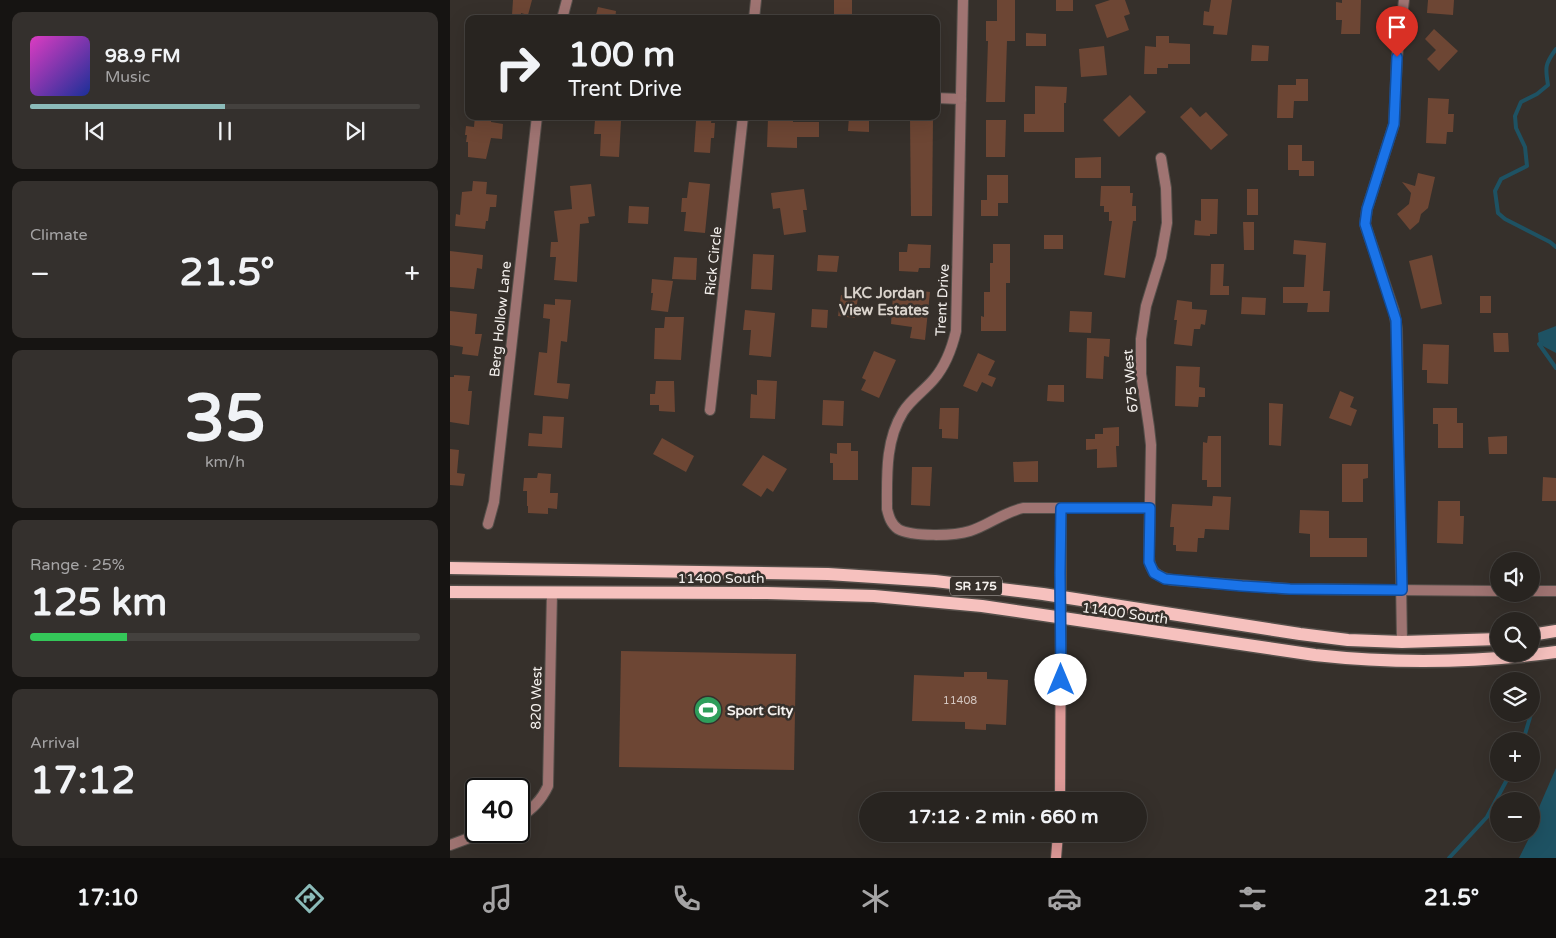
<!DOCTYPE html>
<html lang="en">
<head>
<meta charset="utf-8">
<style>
	:root { --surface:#282420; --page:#34302d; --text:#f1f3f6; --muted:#a5a4a5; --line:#44413e; --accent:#8bbbb9 }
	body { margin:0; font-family:"Varela Round",sans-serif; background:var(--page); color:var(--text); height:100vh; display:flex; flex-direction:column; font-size:19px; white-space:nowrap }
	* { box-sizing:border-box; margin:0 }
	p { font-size:16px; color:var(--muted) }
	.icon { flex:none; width:28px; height:28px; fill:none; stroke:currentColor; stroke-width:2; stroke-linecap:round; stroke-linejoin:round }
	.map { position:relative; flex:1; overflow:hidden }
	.details { display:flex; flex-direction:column; gap:12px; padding:12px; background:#161412; width:450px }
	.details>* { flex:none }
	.guide { position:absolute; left:15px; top:15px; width:475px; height:105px; border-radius:10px; box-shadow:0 5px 20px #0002,0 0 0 1px var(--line); background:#282420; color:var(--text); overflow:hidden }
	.controls { position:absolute; left:1040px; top:552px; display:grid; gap:10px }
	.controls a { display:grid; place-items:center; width:50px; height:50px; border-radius:50%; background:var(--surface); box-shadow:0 5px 20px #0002,0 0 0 1px var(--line); font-size:25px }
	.speed { position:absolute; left:15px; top:778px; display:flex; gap:10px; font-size:25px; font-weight:700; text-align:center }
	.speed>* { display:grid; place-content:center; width:65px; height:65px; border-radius:50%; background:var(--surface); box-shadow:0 5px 20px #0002,0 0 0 1px var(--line); line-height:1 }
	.speed .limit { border:2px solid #111; border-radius:8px; background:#fff; color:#111 }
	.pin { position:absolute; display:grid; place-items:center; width:42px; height:42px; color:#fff; margin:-51px -21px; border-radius:50% 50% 50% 0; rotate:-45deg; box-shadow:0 0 5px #0007 }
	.pin .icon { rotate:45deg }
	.me { position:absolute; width:55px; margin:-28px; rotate:0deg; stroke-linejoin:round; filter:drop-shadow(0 0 4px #0008) }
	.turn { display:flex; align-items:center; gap:18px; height:105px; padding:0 20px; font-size:22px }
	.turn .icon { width:65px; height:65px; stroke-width:2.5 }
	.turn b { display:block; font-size:35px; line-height:42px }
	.big { font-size:38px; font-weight:800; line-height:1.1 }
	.details .tile { flex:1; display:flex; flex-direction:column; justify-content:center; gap:8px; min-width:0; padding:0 18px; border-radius:10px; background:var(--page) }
	.details .dial { align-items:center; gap:0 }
	.dial b { font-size:65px; line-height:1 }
	.song { display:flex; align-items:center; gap:15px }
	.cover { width:60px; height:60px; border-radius:8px; background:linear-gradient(135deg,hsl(310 70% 55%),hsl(230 70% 35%)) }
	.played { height:5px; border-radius:2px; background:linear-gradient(90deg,var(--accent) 50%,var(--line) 50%) }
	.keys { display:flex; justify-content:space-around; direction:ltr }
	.heat { display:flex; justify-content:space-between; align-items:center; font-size:28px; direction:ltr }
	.charge { height:8px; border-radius:4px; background:linear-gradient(90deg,#34c759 25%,var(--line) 0) }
	.trip { position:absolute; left:409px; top:792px; width:288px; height:50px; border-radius:25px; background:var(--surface); box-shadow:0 5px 20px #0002,0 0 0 1px var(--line); font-weight:800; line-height:50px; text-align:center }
	.tabs { display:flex; height:80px; justify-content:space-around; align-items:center; background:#100e0d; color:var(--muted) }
	.tabs .icon { width:35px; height:35px }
	.tabs .active { color:var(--accent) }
	.tabs b { font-size:22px; color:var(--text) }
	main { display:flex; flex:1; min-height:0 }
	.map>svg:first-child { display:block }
	.water { fill:#1e5263 }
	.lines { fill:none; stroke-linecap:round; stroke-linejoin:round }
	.stream { stroke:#1e5263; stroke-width:4 }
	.building { fill:#6d4634 }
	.street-casing { stroke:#554f4a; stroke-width:12 }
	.secondary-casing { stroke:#554f4a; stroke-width:12 }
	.primary-casing { stroke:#554f4a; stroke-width:15 }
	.street { stroke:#9f7472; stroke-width:10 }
	.secondary { stroke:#dd9997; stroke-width:10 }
	.primary { stroke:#f6c1be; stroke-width:12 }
	.route-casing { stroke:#114b97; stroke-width:12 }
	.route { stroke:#1a73e8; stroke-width:9 }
	.labels { text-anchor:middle; stroke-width:5; stroke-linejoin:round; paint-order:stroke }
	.number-label { font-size:11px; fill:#d3c6c0 }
	.shield { fill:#36302b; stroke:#bcb7b4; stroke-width:1 }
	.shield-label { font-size:12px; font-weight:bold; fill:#f5f1ee }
	.street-label { font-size:14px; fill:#f5f1ee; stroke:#36302b }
	.poi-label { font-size:14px; font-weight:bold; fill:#f5f1ee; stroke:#36302b; text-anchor:start }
	.neighbourhood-label { font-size:15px; font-weight:bold; fill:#dad3cc; stroke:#36302b }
</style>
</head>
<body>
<main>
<section class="details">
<div class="tile">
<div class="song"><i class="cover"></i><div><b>98.9 FM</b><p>Music</p></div></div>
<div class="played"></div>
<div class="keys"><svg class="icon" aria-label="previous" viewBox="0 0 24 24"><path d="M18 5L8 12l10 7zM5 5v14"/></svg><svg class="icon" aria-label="pause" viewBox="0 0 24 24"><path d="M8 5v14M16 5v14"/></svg><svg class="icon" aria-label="next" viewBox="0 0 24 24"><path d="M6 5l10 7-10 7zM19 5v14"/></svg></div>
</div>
<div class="tile"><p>Climate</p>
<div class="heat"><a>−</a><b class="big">21.5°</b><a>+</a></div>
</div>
<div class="tile dial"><b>35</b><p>km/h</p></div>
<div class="tile"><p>Range · 25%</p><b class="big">125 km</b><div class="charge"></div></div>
<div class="tile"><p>Arrival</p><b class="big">17:12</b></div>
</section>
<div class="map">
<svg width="1106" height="858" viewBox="0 0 1106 858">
	<rect width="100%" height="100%" fill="#36302b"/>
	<g class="water">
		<path d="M1106,326V353L1089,344L1088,333Z"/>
		<path d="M1106,768V858H1069L1081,834L1090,805Z"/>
	</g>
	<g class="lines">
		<g class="stream">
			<path d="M1106,49C1095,64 1095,67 1098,85L1087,94L1071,102L1065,116L1066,128L1075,147L1077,166L1051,179L1045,191L1048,213L1055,219L1100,242L1106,247"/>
			<path d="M1091,343L1089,344L1106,368"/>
			<path d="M1081,712L1088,698"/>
			<path d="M1073,741L1081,714"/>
			<path d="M999,858L1037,817L1060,774"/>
		</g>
	</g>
	<g class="building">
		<path d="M63,0H82L78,15L71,13V17L62,15Z"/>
		<rect x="384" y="0" width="18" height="16"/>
		<path d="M547,0H565V41H557L555,102H536L538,41H536V21H547Z"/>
		<rect x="606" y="0" width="17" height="11"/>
		<path d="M660,0H675L680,14L674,16L679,30L657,38L645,5Z"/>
		<path d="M761,0H782L777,35L763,34L764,26L753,25L754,11L759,12Z"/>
		<path d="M892,0H911L910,34H891L892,20H886V2L892,3Z"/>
		<path d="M978,0H1004L1003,15L977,13Z"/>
		<path d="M148,7L166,11L165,19H145Z"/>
		<path d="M984,29L1008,51L989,71L977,59L986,50L975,39Z"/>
		<path d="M576,33L596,34V46H576Z"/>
		<path d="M706,36H719V43L740,44V64H718V68H707V74H694L695,46L706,47Z"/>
		<path d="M802,45L819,46L818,61H801Z"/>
		<path d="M654,46L657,75L631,77L629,49Z"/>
		<path d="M846,79H858V101H844L843,118H827L828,85H846Z"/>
		<path d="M585,86L617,87L616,103H614V132H574V114H585Z"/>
		<path d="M680,95L696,112L669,137L653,120Z"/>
		<path d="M978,98L999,99L998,114H1004L1003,132H997L996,144L976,143Z"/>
		<path d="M741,107L750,117L756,112L778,135L761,150L730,117Z"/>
		<path d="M25,116H41V122L53,124L52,139L41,138L36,159L18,157V142H16L17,135H15L16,126L24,127Z"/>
		<path d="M250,116H262L261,123H265L264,138H261L260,153L244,152L246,121H250Z"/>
		<path d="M399,116L419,117V132L398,131Z"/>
		<path d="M318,118L343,119V122H369V137H347V148L317,147Z"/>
		<path d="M460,118H483L482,216H461Z"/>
		<path d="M145,120L171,121L169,157L150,156L151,134H144Z"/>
		<path d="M536,120H556L555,157H536Z"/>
		<path d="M838,145H852V161H864V176H849V170H838Z"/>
		<path d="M651,157V178H625V158Z"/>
		<path d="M968,173L985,177L978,208L971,214L969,222L960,230L947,214L959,204L961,193L952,182L965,186Z"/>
		<path d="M537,175H558V203H548V216H531V200H537Z"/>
		<path d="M23,181L37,182L36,194L47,195L46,207H40L38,221H36L35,229L5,226L6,214L10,215L12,192L22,191Z"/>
		<path d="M239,182L260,184L255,233L234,231L236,212H231L232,198H237Z"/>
		<path d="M141,184L145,216L138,217L139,223L130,224L127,282L104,280L106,257H100L101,242H108L104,211L122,209L120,186Z"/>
		<path d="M651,186H680V193H683L682,206H686V221H683L675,278L654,275L662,221H659V212H654V206H650Z"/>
		<path d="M354,189L357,210H353L356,232L334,235L330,208L323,209L321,193Z"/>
		<rect x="797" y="189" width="11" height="26"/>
		<path d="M751,199H768L767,234H760V236L744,235L745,220L751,221Z"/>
		<path d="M179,206L199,207L198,224L178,223Z"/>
		<path d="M793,222H804V250H794Z"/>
		<rect x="594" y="235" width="19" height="14"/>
		<path d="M844,240L876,243L873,291H880L879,312H857L858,303H833V287H854L856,255L843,254Z"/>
		<path d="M458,244L481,245L480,268H469L468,272L449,271V252H457Z"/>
		<path d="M543,244H560V283H556V331H531V316L534,317V292H540V263H543Z"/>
		<path d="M0,251L33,255L32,269L27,268L24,289L0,287Z"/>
		<path d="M303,254L324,255L322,290L301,289Z"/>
		<path d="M368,255L389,256L387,272L367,271Z"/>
		<path d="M982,255L992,304L971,309L959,261Z"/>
		<path d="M224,257L247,258L246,280L222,279Z"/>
		<path d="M761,264H774L773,286H779V295H760Z"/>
		<path d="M202,279L223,281L218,312L201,310L203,293H201Z"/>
		<path d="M454,289L480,292L475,340L460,338L462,327L441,324L443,295L453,297Z"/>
		<path d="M391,295L408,297L405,318L388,316Z"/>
		<rect x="1030" y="296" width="11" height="17"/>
		<path d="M792,297L816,298L815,315L791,314Z"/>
		<path d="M105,299L121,300L117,342L111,341L107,383L120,384L118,399L84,395L89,352L97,353L100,319L93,318L94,304L105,305Z"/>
		<path d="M727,300L742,302V309L757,310L755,325L751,324L750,329H744L742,346L724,344L727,320H724Z"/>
		<path d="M362,309L378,310L377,328L361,327Z"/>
		<path d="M295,310L325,313L321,357L299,355L301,330H293Z"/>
		<path d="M0,311L27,314L25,334H32L28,356L12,354L13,347L0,345Z"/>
		<path d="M620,311L642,312L641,333L619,332Z"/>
		<path d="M215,317H234L231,360L204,359L205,328H214Z"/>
		<path d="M1043,333H1058L1059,352H1044Z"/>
		<path d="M637,338L660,339L659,357L654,356L653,379L636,378Z"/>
		<path d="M973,344L999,345L998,384L977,383V370H972Z"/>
		<path d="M424,351L446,360L429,398L411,390L416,380L412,378Z"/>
		<path d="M528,353L545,361L538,375L546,378L542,387L532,382L527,392L513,386Z"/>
		<path d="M726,366L750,367L749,387L755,388V397H749L748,407L725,406Z"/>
		<path d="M4,375L20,376L18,391H22L19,425L0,422V377H4Z"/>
		<path d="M307,380L327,381L325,419L300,418L301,394L307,395Z"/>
		<path d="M206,381H224L225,412L209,411V405H200V394H205Z"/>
		<path d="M598,385H614V402L597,401Z"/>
		<path d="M890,391L904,397L900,407L907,410L901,426L879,418Z"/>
		<path d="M373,400L394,401L393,426L372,425Z"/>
		<path d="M819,403L833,404L831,446L819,445Z"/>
		<path d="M490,408H509L508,439L492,438V429H489Z"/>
		<path d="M983,408H1007V423H1013V448H988V424H983Z"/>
		<path d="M93,416L114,417L112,448L78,446L79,433L92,434Z"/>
		<path d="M669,427V446H666L667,467L647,468V449L636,450V439H645V434H653V428Z"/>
		<path d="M758,436H771V487H757V480H752L753,442L757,443Z"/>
		<path d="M1057,436V454H1039L1038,437Z"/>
		<path d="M212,438L244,456L236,472L203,454Z"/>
		<path d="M387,443H401V451H408V480H383V463H380V453L387,454Z"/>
		<path d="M0,449L9,450L7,473L15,474L13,486L0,485Z"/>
		<path d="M313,455L337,469L323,492L317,488L311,497L292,485Z"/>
		<path d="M588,461V482H564L563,462Z"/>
		<path d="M892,464H918V478L913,479V502H892Z"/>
		<path d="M462,467H482L480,506L461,505Z"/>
		<path d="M88,473L101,474L100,493H108L107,509L98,508V514L78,513V506H77V491H73L74,478H87Z"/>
		<path d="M1093,477L1106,478V501H1092Z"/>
		<path d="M763,496L781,497L779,530L755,529L754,538H748L747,552L726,551V545H723L724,527H720L722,504L762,506Z"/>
		<path d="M988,501H1010V516H1014L1013,544L987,543Z"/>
		<path d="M850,510L879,511V538H917V557H860V534L849,533Z"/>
		<path d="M171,651L346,654L344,770L169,767Z"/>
		<path d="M514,672H537V679L558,680L556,725L536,724V730L515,729V722L462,721L464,675L514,677Z"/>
	</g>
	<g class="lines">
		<defs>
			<g id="street">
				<path d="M513,0L506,331C502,348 496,365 484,379C474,391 461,399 453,412C435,441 437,476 437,509C439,517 441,524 448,529C462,537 505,536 520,531C539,525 552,513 573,508H700"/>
				<path d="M112,19L117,0"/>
				<path d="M304,19L306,0"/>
				<path d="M486,98L511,99"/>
				<path d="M711,158L716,188L717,223L711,257L696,306L691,339V374L699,427L701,445L699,556C699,571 707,577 722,580L840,589L1049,591"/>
				<path d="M260,410L293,116"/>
				<path d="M38,524L44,502L87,116"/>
				<path d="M1081,591H1106"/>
				<path d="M611,597V508"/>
				<path d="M952,642L947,329L944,311L915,224L917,209L944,124L947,57L954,0"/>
				<path d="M69,818C82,809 91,801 98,786L102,592"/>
				<path d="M0,845L38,831"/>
			</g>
			<g id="secondary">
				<path d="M610,801L611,597"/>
				<path d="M606,858L608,834"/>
			</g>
			<g id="primary">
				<path d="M0,568L378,574L485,581L593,594L850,634L898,640L952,642L1049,639"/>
				<path d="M0,592L317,593L424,596L532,606L865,655C946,664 1025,663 1106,652"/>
				<path d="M1081,635L1106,631"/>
			</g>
		</defs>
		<use href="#street" class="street-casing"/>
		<use href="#secondary" class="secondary-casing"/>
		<use href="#primary" class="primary-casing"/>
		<use href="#street" class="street"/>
		<use href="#secondary" class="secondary"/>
		<use href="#primary" class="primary"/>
	</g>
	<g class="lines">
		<defs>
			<path id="route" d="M611,680L610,573L611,508H700L699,562L704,573L715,579L792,586L840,589L952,590L946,320L915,224L917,209L944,124L947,57"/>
		</defs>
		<use href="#route" class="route-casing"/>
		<use href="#route" class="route"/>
	</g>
	<defs>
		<symbol id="stadium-disc" viewBox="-11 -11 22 22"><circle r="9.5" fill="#2e9e5b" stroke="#36302b"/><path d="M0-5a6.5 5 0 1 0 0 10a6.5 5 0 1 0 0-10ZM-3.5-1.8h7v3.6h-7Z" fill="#fff"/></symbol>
	</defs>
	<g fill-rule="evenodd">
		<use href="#stadium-disc" x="242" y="694" width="32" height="32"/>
	</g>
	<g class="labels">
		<g class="number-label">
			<text x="510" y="704">11408</text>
		</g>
		<rect class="shield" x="500" y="576.5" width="52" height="19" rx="4"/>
		<g class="shield-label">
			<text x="526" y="590">SR 175</text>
		</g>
		<g class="street-label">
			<text transform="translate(263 261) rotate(-84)" y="5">Rick Circle</text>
			<text transform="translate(492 300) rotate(-87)" y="5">Trent Drive</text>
			<text transform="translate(50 319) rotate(-84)" y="5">Berg Hollow Lane</text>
			<text transform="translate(680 381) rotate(-95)" y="5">675 West</text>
			<text x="271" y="583">11400 South</text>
			<text transform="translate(675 613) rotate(8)" y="5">11400 South</text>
			<text transform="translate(86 698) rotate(-89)" y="5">820 West</text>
		</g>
		<g class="poi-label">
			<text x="277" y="715">Sport City</text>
		</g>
		<g class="neighbourhood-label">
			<text x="434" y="298">LKC Jordan<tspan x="434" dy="17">View Estates</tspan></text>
		</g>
	</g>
</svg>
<div class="controls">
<a><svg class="icon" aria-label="sound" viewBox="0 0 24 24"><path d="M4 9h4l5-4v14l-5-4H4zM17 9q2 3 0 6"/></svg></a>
<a><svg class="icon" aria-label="search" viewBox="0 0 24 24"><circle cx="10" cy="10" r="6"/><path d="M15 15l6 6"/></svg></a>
<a><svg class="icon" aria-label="layers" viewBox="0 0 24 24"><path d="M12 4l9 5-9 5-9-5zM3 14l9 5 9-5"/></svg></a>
<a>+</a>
<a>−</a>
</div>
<div class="speed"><div class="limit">40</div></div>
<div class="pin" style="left:947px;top:57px;background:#d93025"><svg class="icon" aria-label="arrive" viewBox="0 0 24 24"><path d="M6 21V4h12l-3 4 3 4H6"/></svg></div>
<svg class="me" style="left:611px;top:680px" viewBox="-20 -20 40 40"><circle r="19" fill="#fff"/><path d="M0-13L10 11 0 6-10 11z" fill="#1a73e8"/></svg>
<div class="trip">17:12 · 2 min · 660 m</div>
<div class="guide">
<div class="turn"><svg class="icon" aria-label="right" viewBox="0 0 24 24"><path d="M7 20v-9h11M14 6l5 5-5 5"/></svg><div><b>100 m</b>Trent Drive</div></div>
</div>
</div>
</main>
<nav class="tabs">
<b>17:10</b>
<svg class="icon active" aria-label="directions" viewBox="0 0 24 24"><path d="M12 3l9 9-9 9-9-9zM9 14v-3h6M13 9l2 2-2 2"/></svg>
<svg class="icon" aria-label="music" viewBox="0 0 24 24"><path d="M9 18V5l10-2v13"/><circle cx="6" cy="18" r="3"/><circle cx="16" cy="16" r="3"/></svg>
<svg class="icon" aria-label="phone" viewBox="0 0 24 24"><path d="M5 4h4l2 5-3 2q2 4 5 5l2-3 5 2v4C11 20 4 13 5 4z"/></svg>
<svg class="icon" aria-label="climate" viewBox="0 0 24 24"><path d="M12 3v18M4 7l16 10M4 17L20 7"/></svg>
<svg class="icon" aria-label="car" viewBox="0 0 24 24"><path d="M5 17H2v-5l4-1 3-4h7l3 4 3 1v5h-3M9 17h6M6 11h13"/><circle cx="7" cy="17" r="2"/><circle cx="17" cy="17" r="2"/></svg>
<svg class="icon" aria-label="filters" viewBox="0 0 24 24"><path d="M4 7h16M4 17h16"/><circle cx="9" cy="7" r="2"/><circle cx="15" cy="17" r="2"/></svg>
<b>21.5°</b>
</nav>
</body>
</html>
